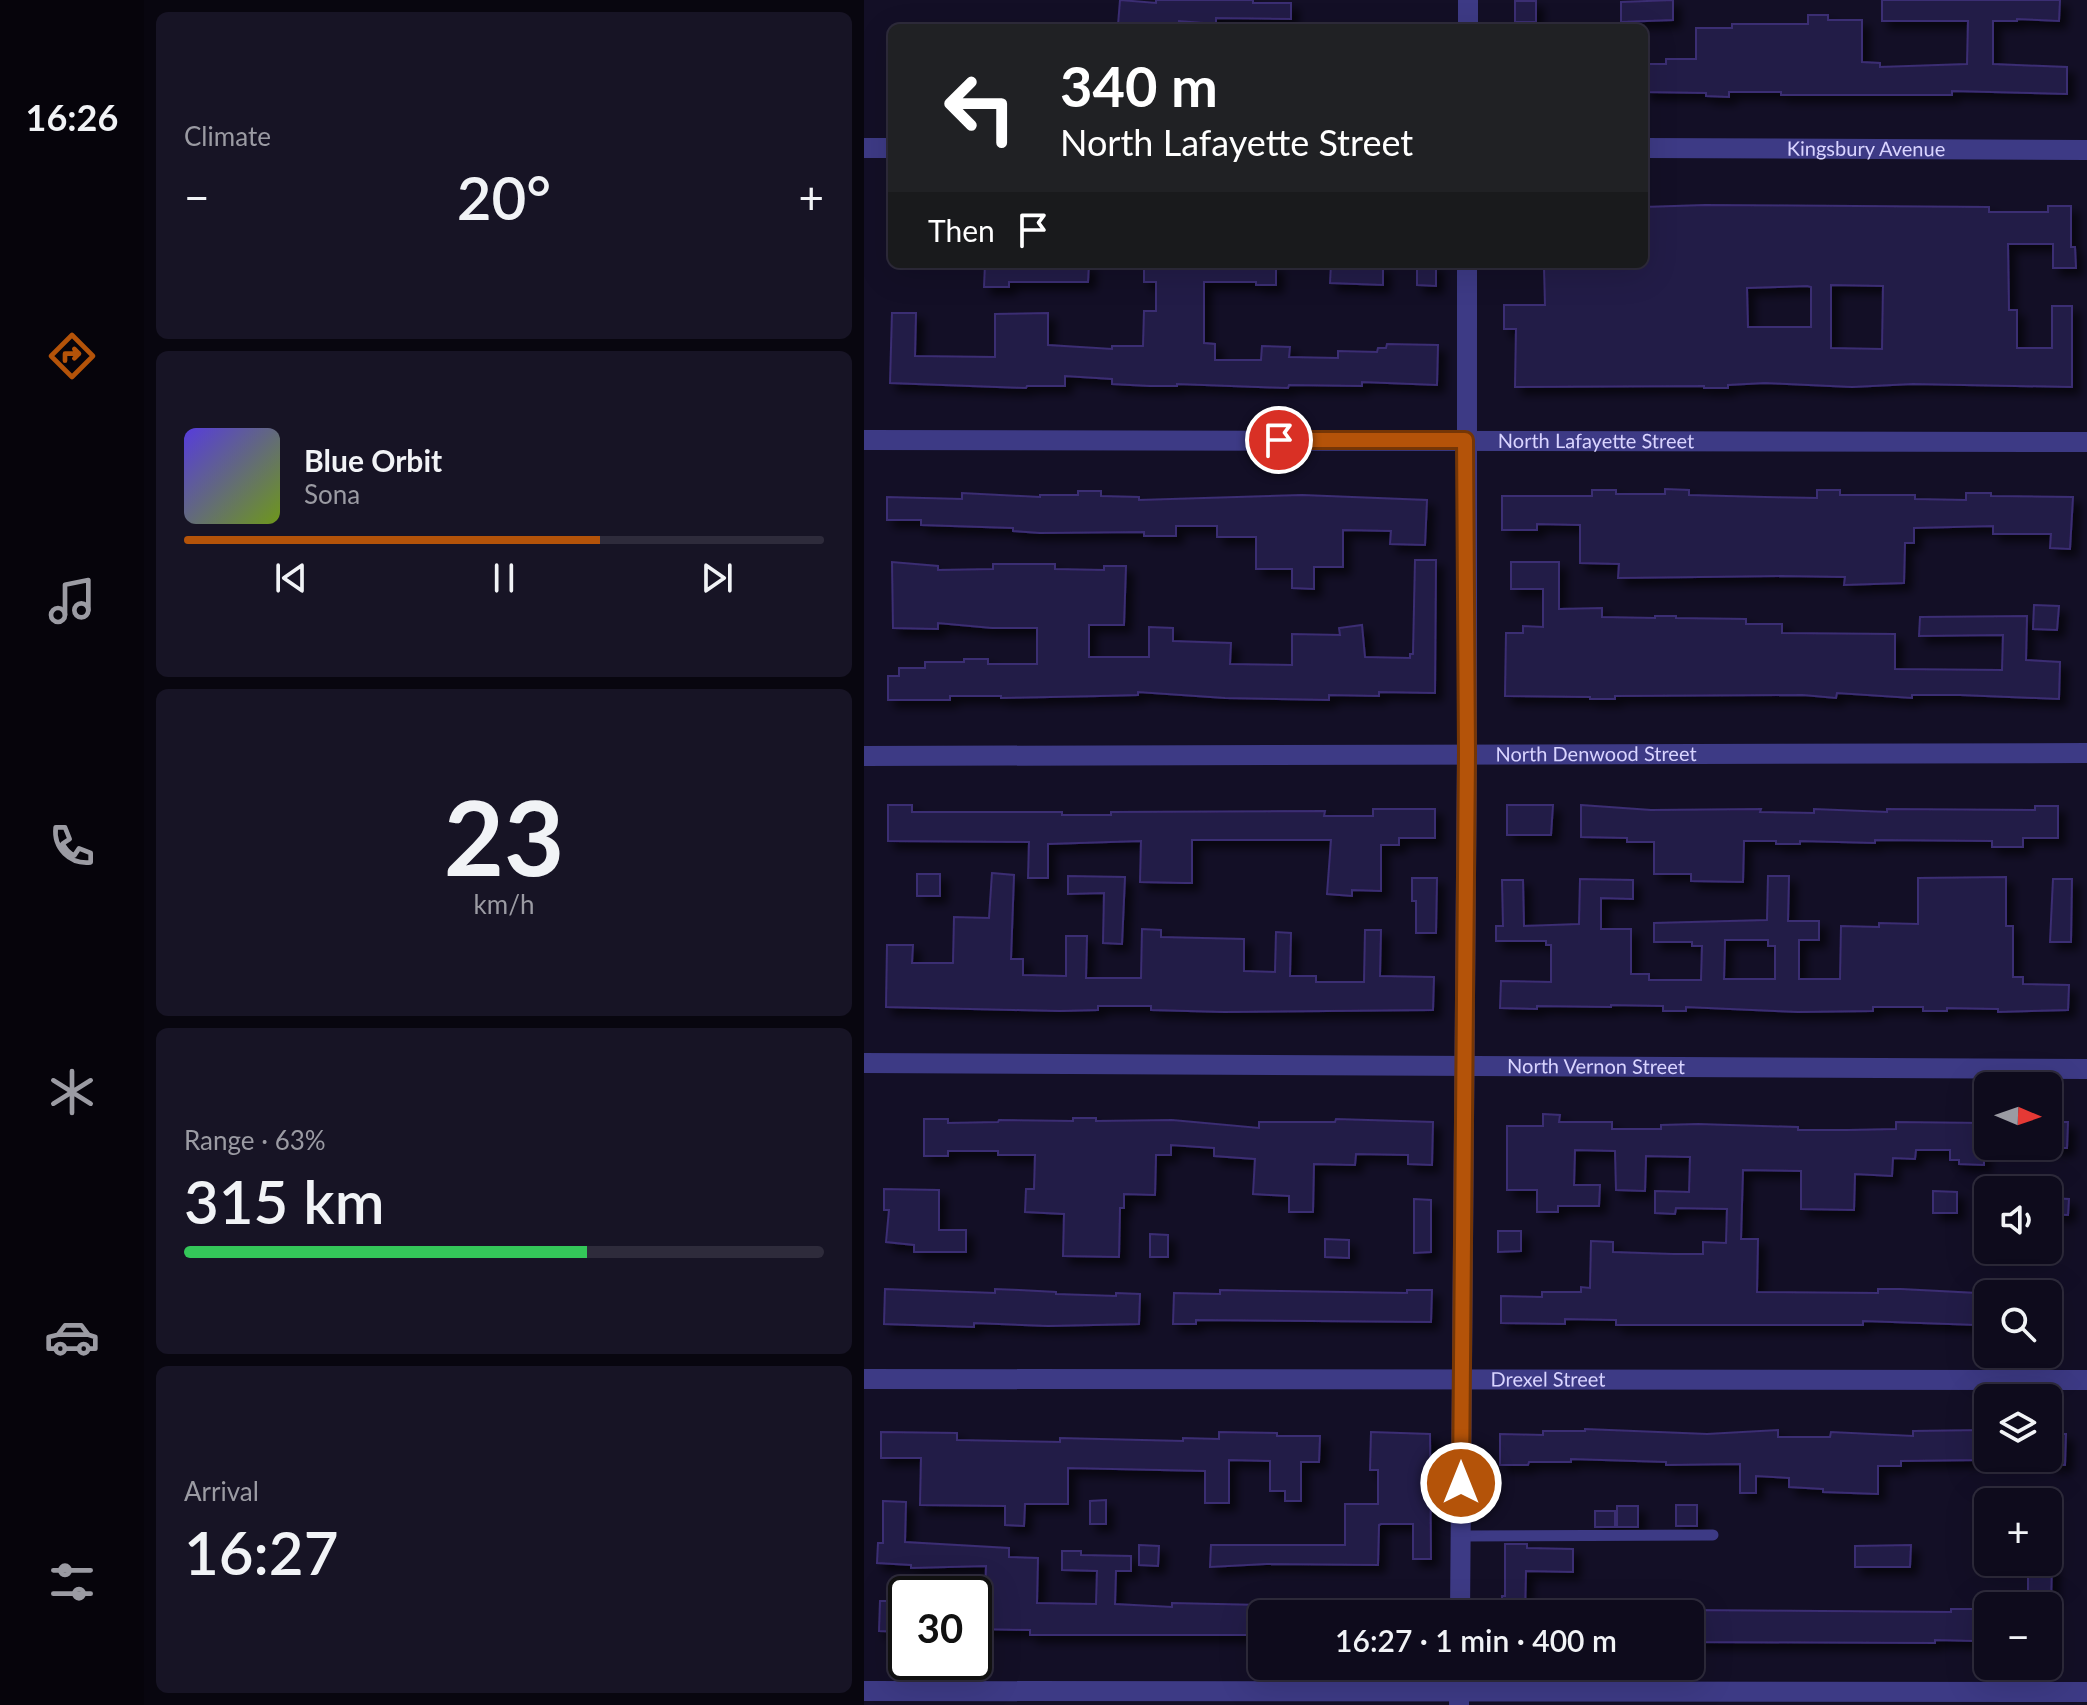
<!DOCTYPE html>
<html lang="en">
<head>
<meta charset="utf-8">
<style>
	:root { --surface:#0e0b1c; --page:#171425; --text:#f1f3f6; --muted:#9b9ba3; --line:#2e2b3b; --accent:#b45309 }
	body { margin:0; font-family:Lato,sans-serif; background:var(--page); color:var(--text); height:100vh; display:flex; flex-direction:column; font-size:30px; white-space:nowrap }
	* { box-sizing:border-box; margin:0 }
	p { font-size:26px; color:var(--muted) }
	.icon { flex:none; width:44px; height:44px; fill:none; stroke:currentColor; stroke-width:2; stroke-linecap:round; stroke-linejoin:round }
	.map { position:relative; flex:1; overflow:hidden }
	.drawer { display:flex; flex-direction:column; gap:12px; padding:12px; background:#08060f; width:720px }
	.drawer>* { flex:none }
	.top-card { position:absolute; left:24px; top:24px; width:760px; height:244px; border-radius:12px; box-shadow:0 8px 32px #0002,0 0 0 2px var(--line); background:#202124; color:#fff; overflow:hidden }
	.needle { width:52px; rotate:92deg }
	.controls { position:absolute; left:1110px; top:1072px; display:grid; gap:16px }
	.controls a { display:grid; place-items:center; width:88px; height:88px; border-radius:12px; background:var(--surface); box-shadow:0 8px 32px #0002,0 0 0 2px var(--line); font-size:40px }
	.speed { position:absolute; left:24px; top:1576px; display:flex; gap:16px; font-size:40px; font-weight:700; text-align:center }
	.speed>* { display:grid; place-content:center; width:104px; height:104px; border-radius:50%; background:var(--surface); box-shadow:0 8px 32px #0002,0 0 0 2px var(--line); line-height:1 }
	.speed .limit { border:4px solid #111; border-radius:12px; background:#fff; color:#111 }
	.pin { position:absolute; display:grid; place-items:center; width:68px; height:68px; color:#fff; margin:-34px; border:4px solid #fff; border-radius:50%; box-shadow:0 2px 8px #0007 }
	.me { position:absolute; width:88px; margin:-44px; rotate:0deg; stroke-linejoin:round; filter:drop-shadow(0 0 6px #0008) }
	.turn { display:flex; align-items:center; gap:28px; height:168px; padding:0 40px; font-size:36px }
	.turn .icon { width:104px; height:104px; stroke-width:2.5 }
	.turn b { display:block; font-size:56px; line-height:68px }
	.then { display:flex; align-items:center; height:76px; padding:0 40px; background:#0003; gap:16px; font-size:30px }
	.big { font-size:60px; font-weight:600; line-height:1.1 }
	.drawer .widget { flex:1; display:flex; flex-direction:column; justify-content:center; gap:12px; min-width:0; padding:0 28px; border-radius:12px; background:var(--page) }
	.drawer .dial { align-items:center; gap:0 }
	.dial b { font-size:104px; line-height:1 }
	.song { display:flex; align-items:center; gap:24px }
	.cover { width:96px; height:96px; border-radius:12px; background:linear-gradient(135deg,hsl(250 70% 55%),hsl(80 70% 35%)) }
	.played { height:8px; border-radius:4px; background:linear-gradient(90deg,var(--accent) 65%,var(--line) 65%) }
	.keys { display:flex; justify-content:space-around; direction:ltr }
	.heat { display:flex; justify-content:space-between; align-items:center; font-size:44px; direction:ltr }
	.charge { height:12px; border-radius:6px; background:linear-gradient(90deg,#34c759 63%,var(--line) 0) }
	.trip { position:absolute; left:384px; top:1600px; width:456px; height:80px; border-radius:12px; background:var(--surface); box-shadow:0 8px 32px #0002,0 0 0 2px var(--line); font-weight:600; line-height:80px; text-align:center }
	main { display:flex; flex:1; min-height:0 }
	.menu { display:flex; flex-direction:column; width:144px; justify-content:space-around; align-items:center; background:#06040b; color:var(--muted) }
	.menu .icon { width:56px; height:56px }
	.menu .on { color:var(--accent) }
	.menu b { font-size:36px; color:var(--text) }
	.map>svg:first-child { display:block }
	.building { fill:#241b47; stroke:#3b2d73; stroke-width:2; fill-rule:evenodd; filter:url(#shadow) }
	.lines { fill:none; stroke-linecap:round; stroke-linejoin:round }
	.lane { stroke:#3d3a85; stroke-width:11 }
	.street { stroke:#3d3a85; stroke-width:20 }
	.route-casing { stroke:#753606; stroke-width:20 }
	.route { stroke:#b45309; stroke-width:14 }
	.labels { text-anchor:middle; stroke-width:8; stroke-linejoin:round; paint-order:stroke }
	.street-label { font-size:20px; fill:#d9d4ff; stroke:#130f26 }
</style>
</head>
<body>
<main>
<nav class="menu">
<b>16:26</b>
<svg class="icon on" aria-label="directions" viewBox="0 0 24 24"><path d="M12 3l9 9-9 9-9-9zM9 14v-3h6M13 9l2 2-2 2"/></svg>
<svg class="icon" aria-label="music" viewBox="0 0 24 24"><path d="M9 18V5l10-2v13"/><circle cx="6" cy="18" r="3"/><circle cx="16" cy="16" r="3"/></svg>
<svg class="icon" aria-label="phone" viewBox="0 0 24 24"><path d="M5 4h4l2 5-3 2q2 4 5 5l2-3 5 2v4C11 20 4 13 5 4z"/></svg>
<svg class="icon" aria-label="climate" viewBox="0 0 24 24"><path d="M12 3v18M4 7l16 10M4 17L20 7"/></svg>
<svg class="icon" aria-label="car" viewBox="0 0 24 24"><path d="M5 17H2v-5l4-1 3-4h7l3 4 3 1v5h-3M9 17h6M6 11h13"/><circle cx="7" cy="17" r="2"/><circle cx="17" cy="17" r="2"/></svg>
<svg class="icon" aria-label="filters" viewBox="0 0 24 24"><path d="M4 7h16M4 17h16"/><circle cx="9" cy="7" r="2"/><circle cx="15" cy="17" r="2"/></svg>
</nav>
<section class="drawer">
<div class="widget"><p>Climate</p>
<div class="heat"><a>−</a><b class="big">20°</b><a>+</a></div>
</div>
<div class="widget">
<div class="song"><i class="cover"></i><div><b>Blue Orbit</b><p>Sona</p></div></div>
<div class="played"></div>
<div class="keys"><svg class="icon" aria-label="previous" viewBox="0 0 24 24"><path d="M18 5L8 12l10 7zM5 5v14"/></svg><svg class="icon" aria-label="pause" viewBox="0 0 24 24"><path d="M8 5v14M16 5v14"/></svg><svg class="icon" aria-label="next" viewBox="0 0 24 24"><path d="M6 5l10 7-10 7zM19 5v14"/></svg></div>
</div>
<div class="widget dial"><b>23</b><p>km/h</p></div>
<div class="widget"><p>Range · 63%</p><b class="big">315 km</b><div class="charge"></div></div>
<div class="widget"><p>Arrival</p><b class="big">16:27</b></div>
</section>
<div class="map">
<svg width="1223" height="1705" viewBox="0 0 1223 1705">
	<defs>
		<filter id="shadow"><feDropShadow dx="7" dy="7" stdDeviation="4" flood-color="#0009"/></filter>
	</defs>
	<rect width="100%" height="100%" fill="#130f26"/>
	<g class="building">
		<path d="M256,0L292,3V0H389V3H427V19L352,18V24L315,21V24L254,25Z"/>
		<path d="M809,0V20L757,22V2Z"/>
		<path d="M1018,0H1196L1195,21L1153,19V21H1129V64L1203,67V94L1088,91V95H917V92H865V97L842,96V93L780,92V64H802V59H832V28H868V24H944V15H964V20H998V62L1016,63V67L1103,64L1104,21H1018Z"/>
		<rect x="651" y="1" width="21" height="21"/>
		<path d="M841,205L1125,207V212H1184V206H1207V247H1211L1212,268H1189V244H1144L1145,310H1153V348H1188V306H1208V387L1049,384L988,387L901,383L864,385V388H840V386L651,387L652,329H640V305H681L680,267L780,266V207ZM967,285L1019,286L1018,349L967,348ZM943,286L947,287V327H884L883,288Z"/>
		<path d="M121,264H225L224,282H145V287H120Z"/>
		<path d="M280,264L412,265V285H392V282H340V343L351,344V360H397L398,346L426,347L425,357L474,358V351L513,352L514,348H522L523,344L574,345L573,385L498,382V386L425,385L424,388L313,384V386H286L248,384V379L201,376V386H163L162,388L26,383L28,313H52L51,356L131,357V314L184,313V345L248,349V346H279L280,311H292V282H280Z"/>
		<path d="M467,264L519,266V285L466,283Z"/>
		<path d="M553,264H572V286L553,285Z"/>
		<path d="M801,489L825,490V495L901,497L953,498V490H976V495H1051V499L1102,500V493H1127V496L1209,497L1206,549L1186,548L1187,534H1129V526L1050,528V543H1041L1040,583L980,585L981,577L918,576L754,578L755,564L716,563V525L673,524V530H638V496H728V490H752V494H801Z"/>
		<path d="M214,491H237V496L275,497V500L438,495L563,500L561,545L526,544L527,531L479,530V567H450V589L428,588V569H392V537H353V526H312V536H280V532L176,533L149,531V528L57,525V520H23V497L98,499V493L176,497V495H214Z"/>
		<path d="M551,560H572L571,693L515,692V696L465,695V700L361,698L274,692V695L236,696L137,698V696H86V700H24V676H35V668H61V662H100V659H124V664H173V628H128L74,623V629L29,628L28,562L74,566V570L129,569V564H191V569L240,570V566H262L260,625H225V657H285V627L309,628V641L367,643L366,664L428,665V634L476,635L475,628L498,625L501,657L546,658V654H549Z"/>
		<path d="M647,562H695V609L738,608V617L791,618V616H812V618L882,619V624H918V633L1031,634V669L1138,670L1139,635L1055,636L1056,617L1163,616L1162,660L1196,662L1195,699L1096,695H1048V698L973,693L972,698L939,695L751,696V699H726V697L641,696L642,633H659V626L679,627V589H647Z"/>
		<path d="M1170,605L1195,606L1193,630L1169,629Z"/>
		<path d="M24,805H48V812H198V815H247V812L461,811L460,816H509V809H571V838H535V845H517V891L488,890V896L463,894L467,840H328V883H320L276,882L277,841L184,844V878H164L165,842L24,841Z"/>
		<path d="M643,805H689L687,835H643Z"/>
		<path d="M717,805L787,810L897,809L896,812L950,813V809L1023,812V809L1171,810V806H1194V838H1159V847H1128V841L1011,840V843L936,841V844H912V841H880L879,882L827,881V874H790V842H763V838L717,837Z"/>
		<path d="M128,873L150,875L147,959H159V975L202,976V936H223L222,978H277L278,929L297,930V937L380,939V971L411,972L412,932L427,933L426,976H452V982H500L501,930H517L516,976L570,977L569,1010L360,1012L287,1010V1006H234V1010L196,1011L22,1007L23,945H49L48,963H89L90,917L125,918Z"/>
		<rect x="53" y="874" width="23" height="22"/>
		<path d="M204,876L261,877L258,944L239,943L240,893L204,894Z"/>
		<path d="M904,876H925L924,921H955V940H935V979H976L977,926L1015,927V923L1054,924V878L1142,877V926H1149V977H1159V984L1205,985L1204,1010L1134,1012V1009L1083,1008V1011H1059V1007H1009V1011L934,1012L822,1007V1011H799V1006L747,1005V1007L673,1006V1009L636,1008L637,981L687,982V945H682V941H632V926H639L638,880H659L660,926L715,924L716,879L769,880V899L737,898V929H767V974H785V980H837L838,946H828V942H790V923L903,920ZM861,940H904V946H911V979H860Z"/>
		<path d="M548,878H573L572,933H552V901H548Z"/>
		<path d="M1189,879H1208L1207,942H1186Z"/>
		<path d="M679,1114L696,1115L695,1122H748V1129H797V1125L834,1124L934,1127V1130H984L1032,1129V1122L1120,1123V1165L1095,1164V1160H1086V1150H1052L1051,1159L1029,1158L1028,1176L991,1174L990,1210L937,1209V1171L879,1170L877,1239H894L893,1292L1014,1293V1289H1037L1113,1293V1325L999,1321V1325H752V1320L701,1319V1324L637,1323V1296L678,1297V1292H717V1287L726,1288L727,1241L749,1242V1252L809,1254H839V1242L862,1243L863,1209L812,1208L811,1214L791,1213V1191L825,1192L826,1157L782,1156L781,1191L752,1190L751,1151L711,1150L710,1185H736L735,1206H694V1212H673V1190H643V1126H679Z"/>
		<path d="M209,1118H232V1121L308,1120L395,1128V1122H471L472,1119L569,1122L568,1165L544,1164V1155L492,1154L491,1165L450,1164L449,1212H425V1196L389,1194L391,1159L350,1156V1148L307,1145V1155H292L291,1195L260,1194V1208H256L255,1257L199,1256L200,1214L161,1212L162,1189H170L171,1155H134V1151H84V1156H60V1119H84V1123L134,1122L135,1120L209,1121Z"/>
		<path d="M1184,1122H1204L1203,1148H1184Z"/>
		<path d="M20,1189L75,1190V1230H102V1252H50V1245L22,1242L25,1210H20Z"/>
		<path d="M1069,1191L1093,1192V1213H1069Z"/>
		<path d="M1184,1198L1205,1199L1204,1215L1184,1214Z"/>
		<path d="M550,1199L567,1200V1252L550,1253Z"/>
		<path d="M634,1231H657V1251L634,1252Z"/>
		<path d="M286,1234L304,1235V1257H286Z"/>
		<path d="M461,1239L485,1240V1258L461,1257Z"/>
		<path d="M21,1289L131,1293V1289L155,1290L192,1292V1294L252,1296V1293L276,1294L275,1324L184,1326L110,1323V1327L20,1324Z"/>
		<path d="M356,1290L543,1293V1290H568L567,1322L332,1320V1324H309L310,1293L356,1294Z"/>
		<path d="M721,1429L843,1434L914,1430V1437H966L967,1432L1049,1436V1431L1119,1430V1460L1037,1461V1466H1014V1494L959,1492V1489L925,1487V1478L892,1476V1493H876V1464L802,1465V1462L707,1459V1462H665L664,1465H636V1434L679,1435V1431H721Z"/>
		<path d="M17,1432L93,1433V1440L196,1442V1438L319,1441V1438L355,1439V1432L413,1433V1436H456L455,1462H437V1501H421V1491H406V1461L365,1460V1503H341V1471L204,1468V1504H161L160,1526L141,1525V1506L56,1505L57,1458H17Z"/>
		<path d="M507,1432L566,1434L567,1559H549V1524H517L515,1525L514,1565L402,1564L346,1567L347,1545H481V1504H514V1470H506Z"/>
		<path d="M1184,1434H1202L1201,1465L1184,1464Z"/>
		<path d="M242,1500V1524H226V1501Z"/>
		<path d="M19,1501L42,1502L41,1542L145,1548V1557L174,1558L173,1603L232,1604L233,1571L198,1570V1551H217V1555L267,1556V1571H252L251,1604L308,1607V1603L398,1605V1635H166V1630L110,1629V1599H121L122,1566L47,1568V1565L13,1563L14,1543H19Z"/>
		<rect x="812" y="1505" width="21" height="21"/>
		<rect x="753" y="1506" width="21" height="21"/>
		<rect x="731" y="1511" width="20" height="16"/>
		<path d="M641,1544H663V1548L709,1549V1572L662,1571L661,1614H638V1596H641Z"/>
		<path d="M275,1545L295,1546L294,1566L275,1565Z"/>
		<path d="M1047,1545L1046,1567H991V1546Z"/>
		<path d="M1164,1562H1188L1187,1606H1164Z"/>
		<path d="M16,1601H39V1632L15,1631Z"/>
		<path d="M1087,1609H1110V1641L1071,1640V1643L826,1642V1610L1087,1612Z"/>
	</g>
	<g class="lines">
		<path class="lane" d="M597,1536L849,1535"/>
		<g class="street">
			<path d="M604,28V0"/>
			<path d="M0,148H28"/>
			<path id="s1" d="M780,148L1223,150"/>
			<path id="s2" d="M0,440L1223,442"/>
			<path id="s3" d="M0,756L1223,753"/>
			<path id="s4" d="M0,1063L1223,1069"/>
			<path id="s5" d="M0,1379L1223,1380"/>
			<path d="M596,1614L603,754V264"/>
			<path d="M0,1691L1223,1692"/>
			<path d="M595,1705V1666"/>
		</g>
	</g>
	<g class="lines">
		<defs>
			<path id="route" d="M415,440H601L603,754L597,1483"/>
		</defs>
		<use href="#route" class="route-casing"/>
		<use href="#route" class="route"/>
	</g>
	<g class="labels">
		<g class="street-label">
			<text dy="7" stroke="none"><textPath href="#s1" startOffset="222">Kingsbury Avenue</textPath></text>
			<text dy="7" stroke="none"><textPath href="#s2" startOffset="732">North Lafayette Street</textPath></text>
			<text dy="7" stroke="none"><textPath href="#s3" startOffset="732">North Denwood Street</textPath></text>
			<text dy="7" stroke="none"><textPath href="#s4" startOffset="732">North Vernon Street</textPath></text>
			<text dy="7" stroke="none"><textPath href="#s5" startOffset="684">Drexel Street</textPath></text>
		</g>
	</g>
</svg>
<div class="controls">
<a><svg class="needle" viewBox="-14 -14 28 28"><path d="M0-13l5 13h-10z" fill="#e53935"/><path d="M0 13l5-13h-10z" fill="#9b9ba3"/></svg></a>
<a><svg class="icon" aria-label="sound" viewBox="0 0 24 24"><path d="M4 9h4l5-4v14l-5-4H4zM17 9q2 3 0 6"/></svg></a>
<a><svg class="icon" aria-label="search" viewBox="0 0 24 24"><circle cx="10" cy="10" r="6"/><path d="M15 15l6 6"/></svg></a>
<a><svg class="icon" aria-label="layers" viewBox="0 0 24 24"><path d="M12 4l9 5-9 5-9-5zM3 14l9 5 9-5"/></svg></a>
<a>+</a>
<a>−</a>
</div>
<div class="speed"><div class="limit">30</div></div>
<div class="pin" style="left:415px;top:440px;background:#d93025"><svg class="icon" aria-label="arrive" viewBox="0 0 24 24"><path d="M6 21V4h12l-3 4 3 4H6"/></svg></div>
<svg class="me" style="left:597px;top:1483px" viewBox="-20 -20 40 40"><circle r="17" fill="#b45309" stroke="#fff" stroke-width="3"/><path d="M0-11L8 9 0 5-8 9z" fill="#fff"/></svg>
<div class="trip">16:27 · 1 min · 400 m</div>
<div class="top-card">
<div class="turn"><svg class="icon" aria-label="left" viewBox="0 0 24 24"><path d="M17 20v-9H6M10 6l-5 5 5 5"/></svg><div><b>340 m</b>North Lafayette Street</div></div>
<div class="then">Then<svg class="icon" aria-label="arrive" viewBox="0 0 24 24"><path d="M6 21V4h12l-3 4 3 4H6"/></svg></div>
</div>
</div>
</main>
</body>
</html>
